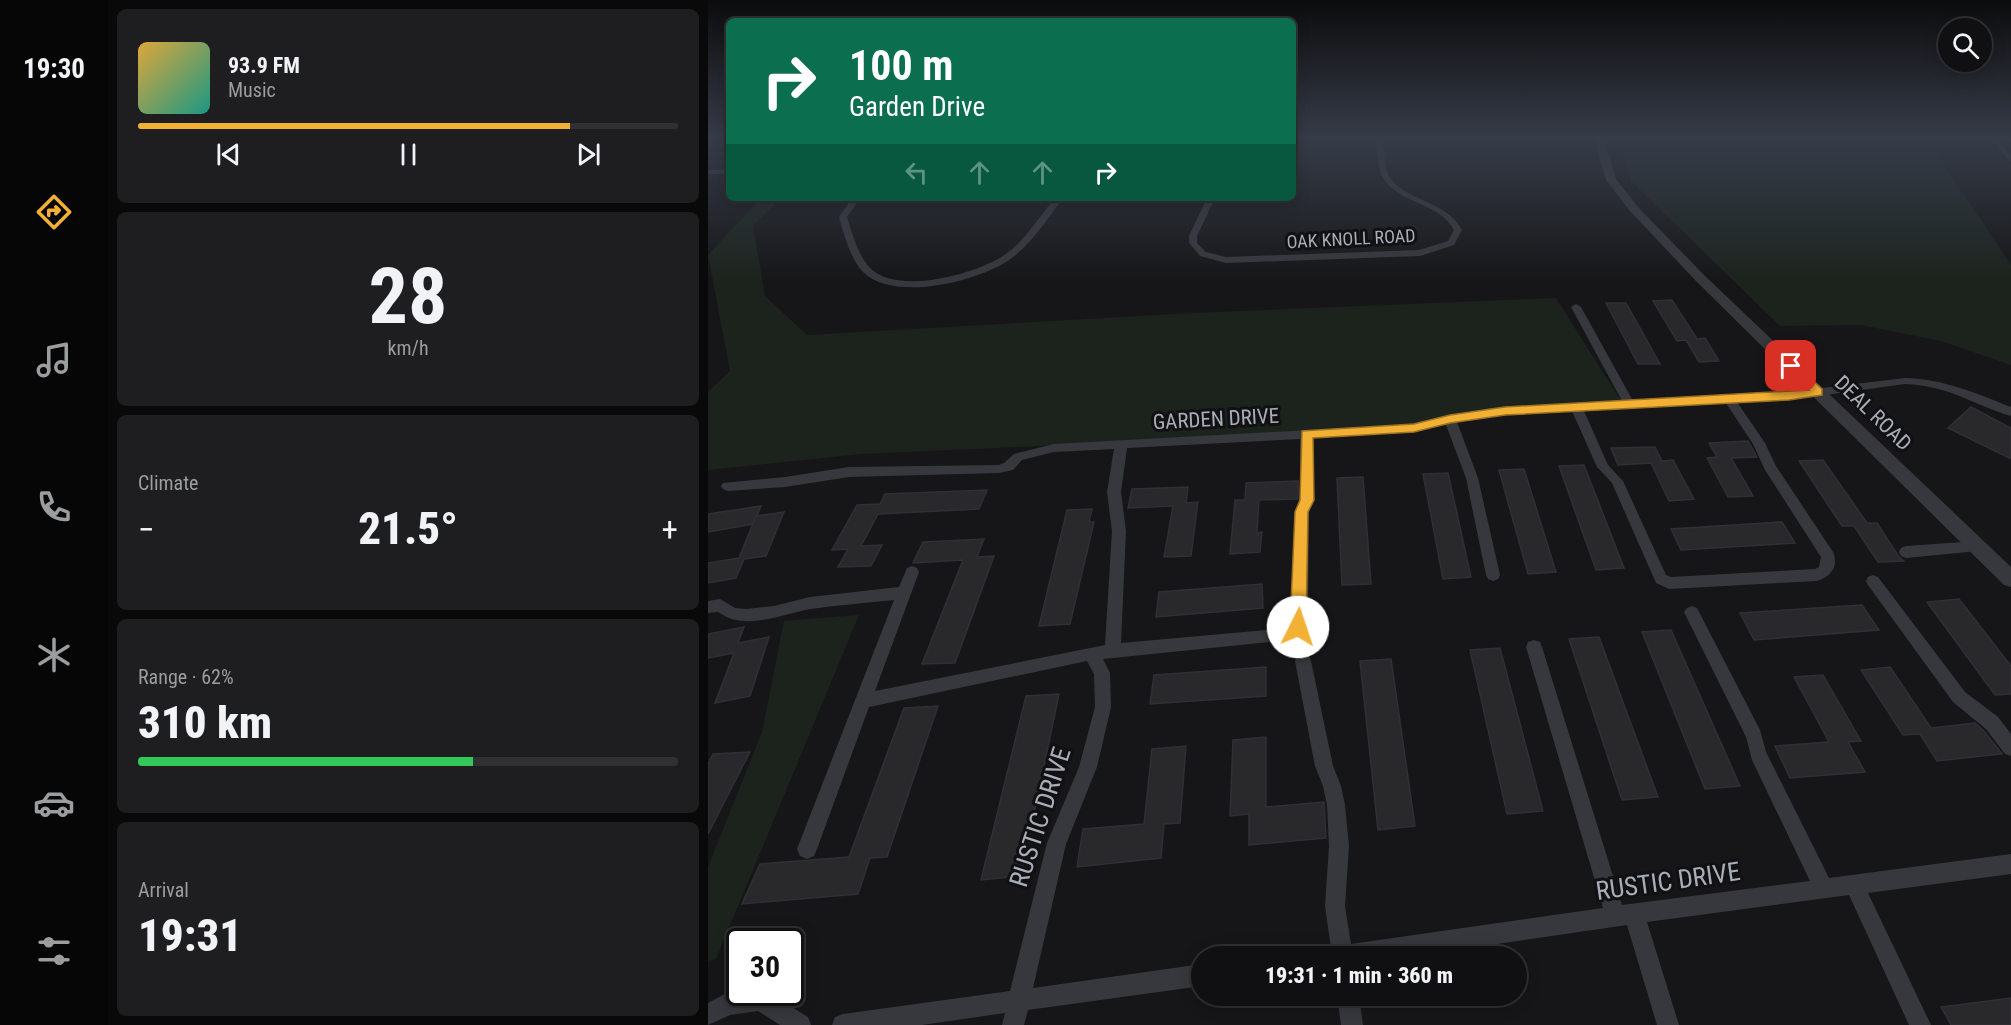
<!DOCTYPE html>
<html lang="en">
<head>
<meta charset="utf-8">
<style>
	:root { --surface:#101012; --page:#1e1e20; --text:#f1f3f6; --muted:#9c9d9f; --line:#303032; --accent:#f2b134 }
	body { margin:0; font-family:"Roboto Condensed",sans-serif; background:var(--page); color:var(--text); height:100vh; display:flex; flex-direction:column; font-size:22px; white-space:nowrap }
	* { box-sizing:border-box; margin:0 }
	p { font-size:20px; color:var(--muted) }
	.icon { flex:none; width:33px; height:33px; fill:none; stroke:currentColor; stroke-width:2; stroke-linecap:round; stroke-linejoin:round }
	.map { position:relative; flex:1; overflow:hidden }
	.sheet { display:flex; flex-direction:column; gap:9px; padding:9px; background:#09090a; width:600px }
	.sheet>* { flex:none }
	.hud { position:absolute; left:18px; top:18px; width:570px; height:183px; border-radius:9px; box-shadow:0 3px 15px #0003,0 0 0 2px var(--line); background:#0b6e4f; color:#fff; overflow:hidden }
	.buttons { position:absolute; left:1230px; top:18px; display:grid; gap:12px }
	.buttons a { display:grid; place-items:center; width:54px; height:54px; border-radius:50%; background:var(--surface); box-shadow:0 3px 15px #0003,0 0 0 2px var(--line); font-size:30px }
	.speed { position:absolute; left:18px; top:928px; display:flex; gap:12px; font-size:30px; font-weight:700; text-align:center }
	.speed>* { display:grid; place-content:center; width:78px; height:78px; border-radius:50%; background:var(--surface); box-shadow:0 3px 15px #0003,0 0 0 2px var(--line); line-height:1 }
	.speed .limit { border:3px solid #111; border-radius:9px; background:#fff; color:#111 }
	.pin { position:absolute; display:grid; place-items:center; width:51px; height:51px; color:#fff; margin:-26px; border-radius:12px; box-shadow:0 3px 9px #0006 }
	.me { position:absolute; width:66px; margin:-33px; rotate:4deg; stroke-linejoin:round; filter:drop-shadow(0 0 4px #0008) }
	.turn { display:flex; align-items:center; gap:21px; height:126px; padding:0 24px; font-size:27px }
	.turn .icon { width:78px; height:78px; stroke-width:2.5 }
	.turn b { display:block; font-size:42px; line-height:51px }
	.lanes { display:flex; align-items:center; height:57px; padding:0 24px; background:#0003; justify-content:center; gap:30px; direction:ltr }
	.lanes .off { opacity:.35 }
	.big { font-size:45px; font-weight:800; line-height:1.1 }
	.sheet .card { flex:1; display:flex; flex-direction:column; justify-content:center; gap:9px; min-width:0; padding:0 21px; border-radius:9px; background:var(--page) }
	.sheet .dial { align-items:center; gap:0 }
	.dial b { font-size:78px; line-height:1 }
	.song { display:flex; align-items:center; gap:18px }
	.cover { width:72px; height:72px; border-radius:9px; background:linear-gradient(135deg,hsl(40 70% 55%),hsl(170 70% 35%)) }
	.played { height:6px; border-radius:3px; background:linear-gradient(90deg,var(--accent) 80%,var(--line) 80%) }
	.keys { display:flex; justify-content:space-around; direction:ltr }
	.heat { display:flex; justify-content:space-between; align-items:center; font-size:33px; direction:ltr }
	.charge { height:9px; border-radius:4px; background:linear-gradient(90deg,#34c759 62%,var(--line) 0) }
	.trip { position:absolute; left:483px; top:946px; width:336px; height:60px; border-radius:30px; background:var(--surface); box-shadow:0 3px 15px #0003,0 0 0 2px var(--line); font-weight:800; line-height:60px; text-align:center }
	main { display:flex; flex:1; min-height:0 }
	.dock { display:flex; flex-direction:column; width:108px; justify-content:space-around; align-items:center; background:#060607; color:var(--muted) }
	.dock .icon { width:42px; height:42px }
	.dock .current { color:var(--accent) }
	.dock b { font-size:27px; color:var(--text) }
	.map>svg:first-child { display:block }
	.green { fill:#1c231d }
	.building { fill:#29292c; stroke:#303034; stroke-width:1.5 }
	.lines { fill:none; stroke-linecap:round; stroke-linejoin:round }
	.minor { fill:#37383d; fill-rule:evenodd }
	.tertiary { fill:#37383d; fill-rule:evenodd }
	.route { fill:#f2b134; stroke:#9d7322; stroke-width:1.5 }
	.labels { text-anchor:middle; stroke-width:6; stroke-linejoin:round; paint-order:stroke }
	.far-street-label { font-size:18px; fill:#a8adb8; stroke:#111113 }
	.street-label { font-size:21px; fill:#a8adb8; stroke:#111113 }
	.near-street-label { font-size:26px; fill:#a8adb8; stroke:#111113 }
</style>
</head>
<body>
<main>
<nav class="dock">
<b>19:30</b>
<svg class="icon current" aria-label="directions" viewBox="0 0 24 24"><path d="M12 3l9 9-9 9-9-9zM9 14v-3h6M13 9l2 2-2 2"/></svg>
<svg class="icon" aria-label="music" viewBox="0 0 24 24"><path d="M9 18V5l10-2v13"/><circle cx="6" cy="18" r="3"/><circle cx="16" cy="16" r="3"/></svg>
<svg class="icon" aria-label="phone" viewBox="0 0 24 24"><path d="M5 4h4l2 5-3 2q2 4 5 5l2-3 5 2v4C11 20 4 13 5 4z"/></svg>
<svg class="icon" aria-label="climate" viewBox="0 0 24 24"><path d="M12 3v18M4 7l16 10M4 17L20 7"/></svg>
<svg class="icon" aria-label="car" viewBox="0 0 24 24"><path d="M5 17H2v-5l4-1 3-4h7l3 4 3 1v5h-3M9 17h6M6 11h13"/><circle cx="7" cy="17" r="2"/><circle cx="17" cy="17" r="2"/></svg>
<svg class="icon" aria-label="filters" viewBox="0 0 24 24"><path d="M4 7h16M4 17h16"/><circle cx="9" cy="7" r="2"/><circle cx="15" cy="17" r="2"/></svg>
</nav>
<section class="sheet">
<div class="card">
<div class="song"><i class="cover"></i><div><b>93.9 FM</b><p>Music</p></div></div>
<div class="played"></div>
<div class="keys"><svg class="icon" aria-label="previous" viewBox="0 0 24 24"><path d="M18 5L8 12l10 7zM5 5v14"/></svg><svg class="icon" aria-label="pause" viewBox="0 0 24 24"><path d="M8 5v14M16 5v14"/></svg><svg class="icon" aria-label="next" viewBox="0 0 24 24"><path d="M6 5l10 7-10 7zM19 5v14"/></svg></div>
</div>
<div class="card dial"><b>28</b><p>km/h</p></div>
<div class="card"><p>Climate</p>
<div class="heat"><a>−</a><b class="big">21.5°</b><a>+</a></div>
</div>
<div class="card"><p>Range · 62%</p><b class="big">310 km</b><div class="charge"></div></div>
<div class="card"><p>Arrival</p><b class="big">19:31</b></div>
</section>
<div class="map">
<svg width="1303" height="1025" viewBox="0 0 1303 1025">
	<rect width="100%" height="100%" fill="#161618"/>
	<g class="green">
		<path d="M910,138H1218L1303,265V365L1233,341L1153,325L1072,326L923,181Z"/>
		<path d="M53,198H73L45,226L57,296L99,335L485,313L848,298L915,404L648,432L153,454L0,470V392L22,371L0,255Z"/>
		<path d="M151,615L8,959L0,961V867L54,732L76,621Z"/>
	</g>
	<g class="building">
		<path d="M964,300L989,339L997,338L1011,361L991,362L978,340L969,341L945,301Z"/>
		<path d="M898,303H918L952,364H930Z"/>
		<path d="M1263,407L1303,428V459L1240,428Z"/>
		<path d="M1040,441L1049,457L1023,458L1045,496L1020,497L999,458L1009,457L1001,443Z"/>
		<path d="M947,447L954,461L965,460L986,499L961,501L943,463L910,465L903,448Z"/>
		<path d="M1115,460L1159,523H1169L1191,557L1196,561L1170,562L1146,526H1134L1091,461Z"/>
		<path d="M876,465L916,568L888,570L851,466Z"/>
		<path d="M816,469L848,572L820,574L791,470Z"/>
		<path d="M740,473L763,577L735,579L715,474Z"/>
		<path d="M655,477L663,584L634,585L629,478Z"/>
		<path d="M590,481V499L551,500L549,533L554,532L552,552L522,554L527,500H537L538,483Z"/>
		<path d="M480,487L478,503L490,502L483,556L456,557L465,506L420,508L424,489Z"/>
		<path d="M279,490L271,509L170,514L153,546L174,545L163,566L130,567L140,549L124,550L149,505L172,504L177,494Z"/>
		<path d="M53,506L45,524L0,532V514Z"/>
		<path d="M384,509L381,522H386L362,624L331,626L359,510Z"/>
		<path d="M76,512L58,556L36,559L28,578L0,583V563L31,558L48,516Z"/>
		<path d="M1074,522L1087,543L973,550L963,529Z"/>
		<path d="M276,539L269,557L286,556L247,663L214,664L255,560L205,563L215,542Z"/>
		<path d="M554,584L555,608L448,617L451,592Z"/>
		<path d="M1251,599L1303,666V694L1287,695L1219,602Z"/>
		<path d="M1154,605L1171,630L1046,640L1032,613Z"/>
		<path d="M36,627L30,643L61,637L42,696L7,703L26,653L0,658V634Z"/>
		<path d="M963,630L1032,786L997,789L934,632Z"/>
		<path d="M891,637L950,797L914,800L861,639Z"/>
		<path d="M792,648L835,811L799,814L762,650Z"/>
		<path d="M683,659L707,826L670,830L652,661Z"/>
		<path d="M558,667V696L442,704L446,675Z"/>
		<path d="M1182,667L1223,728L1267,723L1276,731L1294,754L1229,761L1212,734L1195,735L1153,670Z"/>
		<path d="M1115,675L1153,741L1140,742L1157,772L1082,778L1067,746L1121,742L1086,677Z"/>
		<path d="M351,694L313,876L273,880L318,696Z"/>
		<path d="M230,706L179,857L162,858L150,894L34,904L52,864L141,857L196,708Z"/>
		<path d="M558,737V807L616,802L618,838L541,845V814L522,816L525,740Z"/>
		<path d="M478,746L472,823L456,824L453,858L369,867L375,829L436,824L444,749Z"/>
		<path d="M42,752L0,834V764L5,754Z"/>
		<path d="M1303,998V1025H1243L1233,1007Z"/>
	</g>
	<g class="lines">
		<g class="minor">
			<path d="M585,138H602L585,142Z"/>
			<path d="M665,138H672C679,151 674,167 683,179C702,203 739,201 754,230L746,245L712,256L518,263L492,256L481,243V236L499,198H507L489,236V243L498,252L518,257L711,250L740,241L746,230C733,204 695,204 678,182C667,169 673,153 665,138Z"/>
			<path d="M1282,138H1289L1303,156V163Z"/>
			<rect x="0" y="170" width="21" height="4"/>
			<path d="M144,198H152L139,217C144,233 150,255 162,268C190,296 269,274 298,254C318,239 331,217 347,198H355C340,218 325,242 304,258C273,281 186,303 155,272C142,258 136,234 131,217Z"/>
			<path d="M868,304L873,307L925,401L1081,392L1197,378C1235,379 1268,393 1303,407V416C1263,404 1243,386 1197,384L1081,400L1029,402L1057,443L1068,466L1125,552C1131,567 1123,576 1109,581L961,589L948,583L904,483L889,467L864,411L783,416L749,422L770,478L792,575L790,579L785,581L780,579L778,575L758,478L738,425L694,433L604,438L606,500L601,512L600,614L598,627L590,639L395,659L402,673L403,707L389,767L358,844L325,988L494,964V986L320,1010L316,1025H294L297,1013L214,1025H124L127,1017L135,1014L302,991L339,843L371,767L387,707L386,674L379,661L161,707L109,849L106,856L99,859L92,856L89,849L186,600C158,603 130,605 103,609C73,614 37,632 10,612L0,613V601L12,599L27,608L38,609L66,606L102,597L191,587L199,568L204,566L209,568L211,572L167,691L397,645L404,531L399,492L406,449L346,452L314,460L305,470L291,473L141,477L77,487L20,491L15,489L13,486L15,483L77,477L141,467L291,465L296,463L306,454L346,444L694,425L783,408L914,401L863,307ZM1018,403L1045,444L1057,470L1113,557L1111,567L1107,569L963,577L958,575L915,481L900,465L876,411ZM592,439V500L587,512L584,614L580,628L413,643L418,531L413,492L419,448Z"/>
			<path d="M1270,541L1275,542L1277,546L1275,550L1270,551L1198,558L1193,556L1191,552L1193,548L1198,546Z"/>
			<path d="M1165,575L1170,577L1257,692L1290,717L1303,734V756L1297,754L1278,729L1245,702L1160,585L1158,581L1160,577Z"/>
			<path d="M984,606L989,608L1052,730L1058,752L1121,878L1303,854V874L1160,893L1223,1025H1201L1141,895L939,922L971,1025H949L919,925L701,957H615L619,950L623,948L617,906L621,846L619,805L615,786L607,766L587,661L589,656L595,654L601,656L603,661L625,766L633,786L637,805L641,846L637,906L643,944L895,908L818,647L820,642L826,640L832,642L834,647L914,905L1102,881L1044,760L1038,737L976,612L979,608Z"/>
			<path d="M32,992L61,993L100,1017L103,1025H72L50,1011L22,1015L0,1025V1003L19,993Z"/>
			<path d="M629,996H651L655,1025H633Z"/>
		</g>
		<path class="tertiary" d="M886,138H896L908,179L930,207L996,275L1303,567V587L1296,585L988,281L922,211L898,180Z"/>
	</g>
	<linearGradient id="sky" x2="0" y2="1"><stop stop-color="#0c0c0d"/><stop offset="0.49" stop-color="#363c48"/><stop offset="1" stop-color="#363c48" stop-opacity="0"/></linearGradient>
	<rect width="1303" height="282" fill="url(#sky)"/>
	<path class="route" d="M1083,362L1087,363L1114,389V395L1081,400L797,415L742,423L706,432L605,438L606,500L600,512L598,627L596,632L590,634L585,632L582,627L587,512L592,500L594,431L706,424L742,415L797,407L1101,390L1077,366Z"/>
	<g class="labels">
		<g class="far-street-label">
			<text transform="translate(643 239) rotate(-3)" y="6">OAK KNOLL ROAD</text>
		</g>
		<g class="street-label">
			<text transform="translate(1165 413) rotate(44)" y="7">DEAL ROAD</text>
			<text transform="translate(508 419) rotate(-3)" y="7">GARDEN DRIVE</text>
		</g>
		<g class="near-street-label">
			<text transform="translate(332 817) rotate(-72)" y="9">RUSTIC DRIVE</text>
			<text transform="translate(960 881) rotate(-8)" y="9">RUSTIC DRIVE</text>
		</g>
	</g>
</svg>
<div class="buttons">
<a><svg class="icon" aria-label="search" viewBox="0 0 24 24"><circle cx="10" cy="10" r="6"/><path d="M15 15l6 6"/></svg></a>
</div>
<div class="speed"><div class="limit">30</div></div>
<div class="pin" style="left:1083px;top:366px;background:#d93025"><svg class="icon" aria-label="arrive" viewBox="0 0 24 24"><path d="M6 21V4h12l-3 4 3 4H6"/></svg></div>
<svg class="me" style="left:590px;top:627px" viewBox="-20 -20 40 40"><circle r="19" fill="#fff"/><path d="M0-13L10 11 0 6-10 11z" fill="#f2b134"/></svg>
<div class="trip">19:31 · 1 min · 360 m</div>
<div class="hud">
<div class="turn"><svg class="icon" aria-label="right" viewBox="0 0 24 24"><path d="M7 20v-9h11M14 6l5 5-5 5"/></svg><div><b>100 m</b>Garden Drive</div></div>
<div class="lanes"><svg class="icon off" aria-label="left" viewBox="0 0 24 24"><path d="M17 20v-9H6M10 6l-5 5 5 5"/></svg><svg class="icon off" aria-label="ahead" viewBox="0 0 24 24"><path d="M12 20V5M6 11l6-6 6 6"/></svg><svg class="icon off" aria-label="ahead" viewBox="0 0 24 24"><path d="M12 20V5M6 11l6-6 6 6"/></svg><svg class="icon" aria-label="right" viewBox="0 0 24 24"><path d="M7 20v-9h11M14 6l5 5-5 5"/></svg></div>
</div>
</div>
</main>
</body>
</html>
